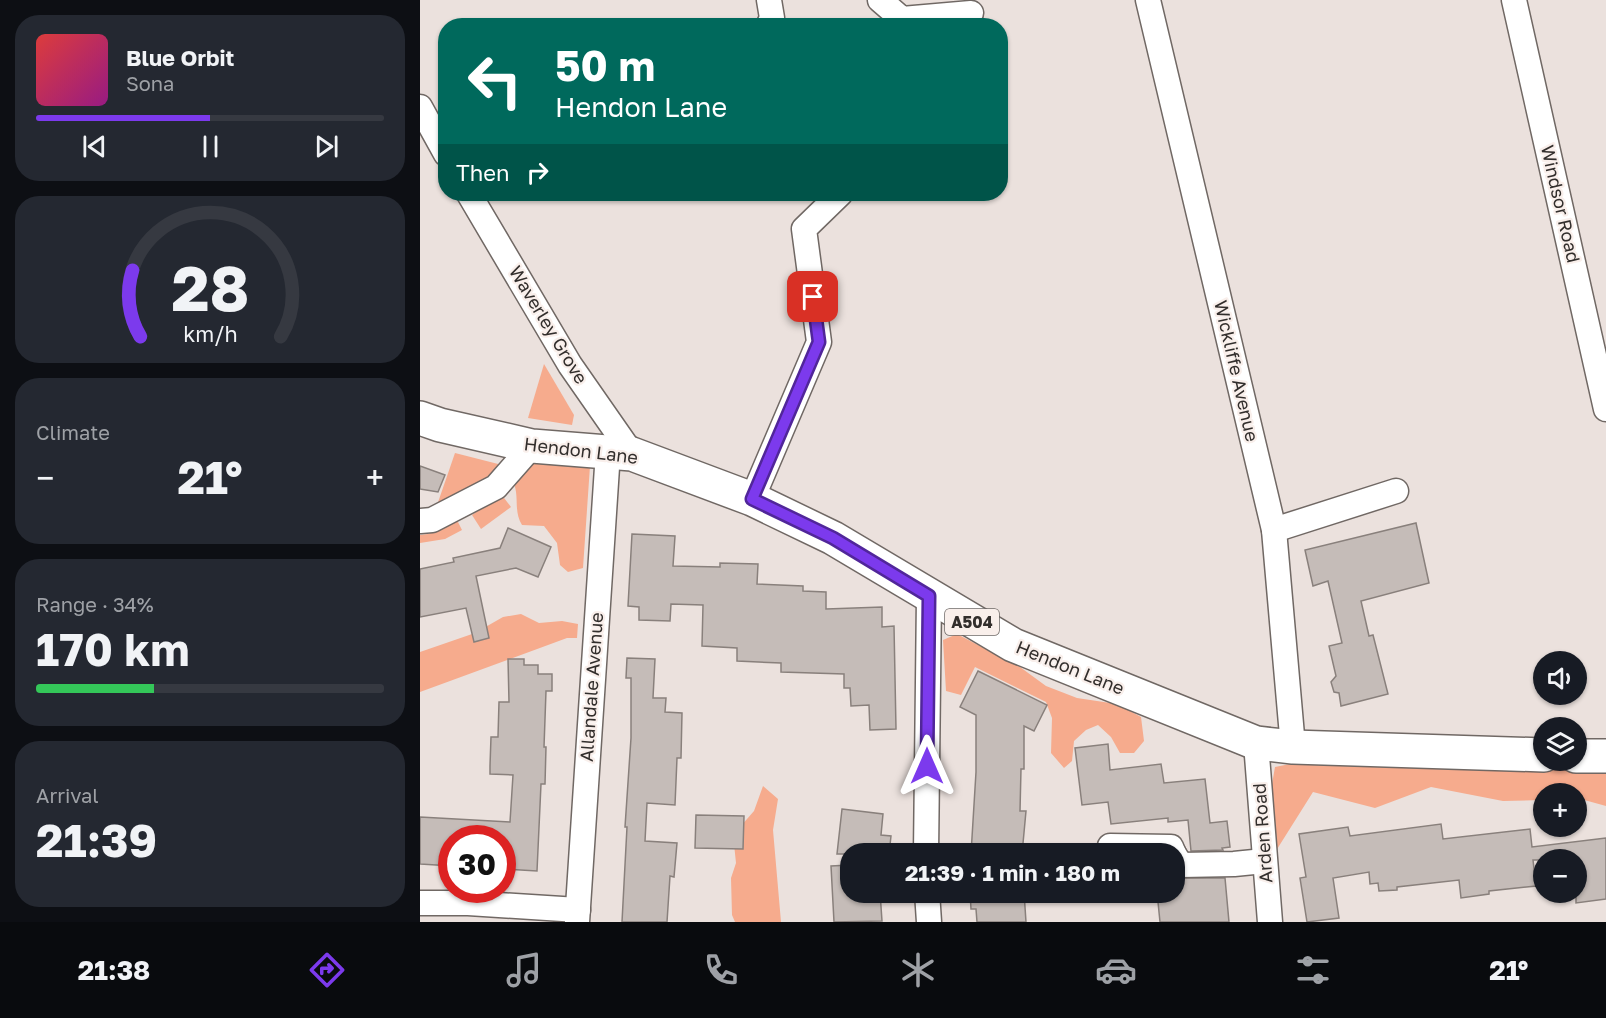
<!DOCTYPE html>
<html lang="en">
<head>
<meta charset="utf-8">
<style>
	:root { --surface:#171b24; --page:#242831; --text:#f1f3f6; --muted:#9ea1a6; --line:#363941; --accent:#7c3aed }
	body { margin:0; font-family:"Golos Text",sans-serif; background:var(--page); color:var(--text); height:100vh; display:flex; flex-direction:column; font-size:22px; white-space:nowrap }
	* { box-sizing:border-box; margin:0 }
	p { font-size:20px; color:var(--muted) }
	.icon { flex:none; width:33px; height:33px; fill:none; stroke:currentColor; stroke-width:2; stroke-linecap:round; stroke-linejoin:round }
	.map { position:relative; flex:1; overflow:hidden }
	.panel { display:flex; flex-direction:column; gap:15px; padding:15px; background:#0d0f14; width:420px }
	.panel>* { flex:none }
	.hud { position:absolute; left:18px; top:18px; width:570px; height:183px; border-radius:24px; box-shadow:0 2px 4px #0004; background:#00695c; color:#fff; overflow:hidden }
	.controls { position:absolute; left:1113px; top:651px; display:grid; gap:12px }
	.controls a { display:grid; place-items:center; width:54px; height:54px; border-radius:50%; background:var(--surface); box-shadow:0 2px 4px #0004; font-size:30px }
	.speed { position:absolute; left:18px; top:825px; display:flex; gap:12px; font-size:30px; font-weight:700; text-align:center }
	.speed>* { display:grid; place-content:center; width:78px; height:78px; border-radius:50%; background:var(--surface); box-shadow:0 2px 4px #0004; line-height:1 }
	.speed .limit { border:9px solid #d22; background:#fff; color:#111 }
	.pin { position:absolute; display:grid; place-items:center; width:51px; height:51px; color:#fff; margin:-26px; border-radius:12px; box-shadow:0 3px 9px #0006 }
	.me { position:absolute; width:66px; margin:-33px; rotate:0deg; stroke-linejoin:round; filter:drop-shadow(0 0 4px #0008) }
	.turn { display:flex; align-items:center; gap:21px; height:126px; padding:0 18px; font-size:27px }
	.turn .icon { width:78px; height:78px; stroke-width:2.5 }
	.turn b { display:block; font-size:42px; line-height:51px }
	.then { display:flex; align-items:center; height:57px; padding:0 18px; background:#0003; gap:12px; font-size:22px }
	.big { font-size:45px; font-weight:700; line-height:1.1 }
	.panel .card { flex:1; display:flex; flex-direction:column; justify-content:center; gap:9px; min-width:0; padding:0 21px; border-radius:24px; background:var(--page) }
	.panel .dial { align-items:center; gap:0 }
	.dial svg { height:156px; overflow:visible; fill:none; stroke:var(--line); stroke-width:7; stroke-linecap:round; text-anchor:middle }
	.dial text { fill:var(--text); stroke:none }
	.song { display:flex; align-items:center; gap:18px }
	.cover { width:72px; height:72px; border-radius:9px; background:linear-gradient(135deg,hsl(0 70% 55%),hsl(310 70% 35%)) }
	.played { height:6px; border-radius:3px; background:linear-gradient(90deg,var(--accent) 50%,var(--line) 50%) }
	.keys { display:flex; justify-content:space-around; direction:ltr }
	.heat { display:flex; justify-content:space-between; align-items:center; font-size:33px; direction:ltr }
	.charge { height:9px; border-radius:4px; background:linear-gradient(90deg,#34c759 34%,var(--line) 0) }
	.trip { position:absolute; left:420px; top:843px; width:345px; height:60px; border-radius:24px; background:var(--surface); box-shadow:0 2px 4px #0004; font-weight:700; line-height:60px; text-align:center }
	.dock { display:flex; height:96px; justify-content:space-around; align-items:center; background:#090b0e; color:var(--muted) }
	.dock .icon { width:42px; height:42px }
	.dock .on { color:var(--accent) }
	.dock b { font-size:27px; color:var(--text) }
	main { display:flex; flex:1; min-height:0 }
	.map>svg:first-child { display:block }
	.green { fill:#f6ab8d }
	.building { fill:#c5bcb8; stroke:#89807c; stroke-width:1.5 }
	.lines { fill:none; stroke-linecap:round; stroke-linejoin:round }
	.minor-casing { stroke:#706864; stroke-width:27 }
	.primary-casing { stroke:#706864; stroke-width:36 }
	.minor { stroke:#fff; stroke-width:24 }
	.primary { stroke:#fff; stroke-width:33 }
	.route-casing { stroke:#51269a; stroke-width:15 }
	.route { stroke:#7c3aed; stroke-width:10 }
	.labels { text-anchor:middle; stroke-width:4.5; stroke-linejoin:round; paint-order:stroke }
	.shield { fill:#f9efeb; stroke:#6e6865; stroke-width:1.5 }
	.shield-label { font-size:16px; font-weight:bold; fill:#322e2c }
	.street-label { font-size:18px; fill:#322e2c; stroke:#f9efeb }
</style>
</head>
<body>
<main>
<section class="panel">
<div class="card">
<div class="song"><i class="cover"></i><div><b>Blue Orbit</b><p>Sona</p></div></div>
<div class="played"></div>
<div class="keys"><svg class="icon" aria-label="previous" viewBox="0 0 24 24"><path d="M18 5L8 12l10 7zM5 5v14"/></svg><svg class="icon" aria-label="pause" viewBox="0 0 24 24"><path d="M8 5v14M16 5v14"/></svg><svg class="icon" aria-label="next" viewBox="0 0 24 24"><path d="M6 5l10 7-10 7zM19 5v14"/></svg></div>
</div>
<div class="card dial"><svg viewBox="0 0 100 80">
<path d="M14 69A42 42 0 1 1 86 69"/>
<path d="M14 69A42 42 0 0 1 10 35" stroke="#7c3aed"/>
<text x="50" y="56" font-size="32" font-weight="700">28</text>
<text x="50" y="72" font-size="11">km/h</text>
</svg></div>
<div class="card"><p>Climate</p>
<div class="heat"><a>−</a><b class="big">21°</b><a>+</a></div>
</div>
<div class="card"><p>Range · 34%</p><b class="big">170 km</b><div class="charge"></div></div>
<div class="card"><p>Arrival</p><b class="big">21:39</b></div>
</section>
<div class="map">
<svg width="1186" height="922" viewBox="0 0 1186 922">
	<rect width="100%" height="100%" fill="#ebe1dd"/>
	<g class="green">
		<path d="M124,364L154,415L152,425L108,418Z"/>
		<path d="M35,453L86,466L74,480L15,511Z"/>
		<path d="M109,461L170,466L163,568L148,572L140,565L137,543L124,526L102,525C93,510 100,497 93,481Z"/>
		<path d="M81,494L91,507L61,529L52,515Z"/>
		<path d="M37,520L42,530L25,539L0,543V535L8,534Z"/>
		<path d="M101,614L119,623L142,621L158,624L157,638H147L0,692V652L55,633L83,617Z"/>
		<path d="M537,634L600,667L626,686L657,698L697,704L721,717L724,741L714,753H700L691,737L678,725L666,730L654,741L652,761L644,768L631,753L632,718L626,702L555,667L541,695L526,691L523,640Z"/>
		<path d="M1011,761L1186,767V806L1157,798L1156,794H1124L1123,800L1083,801L1011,787L955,808L893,792L854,854L848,807L855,767L880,762Z"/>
		<path d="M343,786L358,799L353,830L361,922H315L312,915L311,878L316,863L314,844L320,827L334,811Z"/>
	</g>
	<g class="building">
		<path d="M0,466L25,475L18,492L0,489Z"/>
		<path d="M996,523L1009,583L941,601L949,636L953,635L968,694L921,706L919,693L914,692L911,682L916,676L909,646L922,643L908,581L893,586L885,550Z"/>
		<path d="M88,528L131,547L118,577L96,568L56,576L69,638L54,642L46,608L0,617V569L34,562L33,558L80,548Z"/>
		<path d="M212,534L255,536L253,566L300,567V563L338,564L337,584L383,586V591L406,592V609L462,607V627L474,626L476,729L450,730L449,705L431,706L430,688H424V674L361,672V663L317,661V648L282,646L283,605L251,604L250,621L219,620V607L208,606Z"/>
		<path d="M207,658L235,659L233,698H246L245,712L262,713L261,758H257L255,805L227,803L225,841L257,843L254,877L250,876L247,922H202L207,827H205L211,738V678H206Z"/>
		<path d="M88,659H104V665H118V674H132V691H126L124,747H126L125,784H121L117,871L82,869V838H32V866L0,864V817L90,822L93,775L70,774V766L71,737H78L79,702H89Z"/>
		<path d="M558,671L627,705L614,731L604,726V769H601L600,811H606L602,854H551L556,772V715L540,707Z"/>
		<path d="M688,744L690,770L741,764L744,783L785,779L790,823L807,821L810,847L802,848L803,850L771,851L768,820L748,822V818L691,824L688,802L662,805L655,748Z"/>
		<path d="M422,809L463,814L461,835L471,836L469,854H417Z"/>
		<path d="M276,815L324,816L323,849L275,848Z"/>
		<path d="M1021,824L1023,839L1110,829L1112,847L1186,838V899L1156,903V860H1113L1116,886L1069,891V894L1041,898L1039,880L977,887V890L959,891L958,883L950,884L949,872L913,878L919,918L887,922L880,878L886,877L879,834L928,827L930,836Z"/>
		<path d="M430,865V892H460L462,921L414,922L411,866Z"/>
		<path d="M756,878H805L809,922H740L737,892H754V889H757Z"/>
		<path d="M550,892H604L606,922H557L556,909H551Z"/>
	</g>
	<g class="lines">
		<defs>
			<g id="minor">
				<path d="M460,0L482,19L551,13"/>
				<path d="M728,0L854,530L873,747"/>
				<path d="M1094,0L1186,409"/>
				<path d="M348,26L352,18L349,0"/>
				<path d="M0,107L26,154"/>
				<path d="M49,194L150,365L212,454"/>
				<path d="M332,499L399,342L384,229L420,194"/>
				<path d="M0,521L12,520L76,487L112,446"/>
				<path d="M854,530L976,491"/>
				<path d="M836,743L850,922"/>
				<path d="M690,846L751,847L754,854"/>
				<path d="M506,854L509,596"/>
				<path d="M754,854L761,865L814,864L844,861"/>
				<path d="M507,892L509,922"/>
				<path d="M0,903H48L158,910"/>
				<path d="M157,922L188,452"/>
			</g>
			<g id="primary">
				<path d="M0,418L20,425L112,446L212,454L332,499L413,538L593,645L836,743L873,747L1124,755"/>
				<path d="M1156,756H1186"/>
			</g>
		</defs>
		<use href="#minor" class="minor-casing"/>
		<use href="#primary" class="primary-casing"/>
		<use href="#minor" class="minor"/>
		<use href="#primary" class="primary"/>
	</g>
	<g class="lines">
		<defs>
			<path id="route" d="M393,297L399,342L332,499L413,538L509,596L507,766"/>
		</defs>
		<use href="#route" class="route-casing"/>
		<use href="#route" class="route"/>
	</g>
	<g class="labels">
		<rect class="shield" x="525" y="609" width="54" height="26" rx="4.5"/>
		<g class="shield-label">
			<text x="552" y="628">A504</text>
		</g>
		<g class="street-label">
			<text transform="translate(1140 204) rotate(77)" y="6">Windsor Road</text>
			<text transform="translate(128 325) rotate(59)" y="6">Waverley Grove</text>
			<text transform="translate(816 371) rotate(77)" y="6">Wickliffe Avenue</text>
			<text transform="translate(161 451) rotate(7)" y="6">Hendon Lane</text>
			<text transform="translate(650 668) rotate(22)" y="6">Hendon Lane</text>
			<text transform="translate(172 687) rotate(-86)" y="6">Allandale Avenue</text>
			<text transform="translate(843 833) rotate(-94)" y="6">Arden Road</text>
		</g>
	</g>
</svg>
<div class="controls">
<a><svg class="icon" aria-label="sound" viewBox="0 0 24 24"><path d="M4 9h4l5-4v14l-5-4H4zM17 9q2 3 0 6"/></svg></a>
<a><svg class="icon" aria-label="layers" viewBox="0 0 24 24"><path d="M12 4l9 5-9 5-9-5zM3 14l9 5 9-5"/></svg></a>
<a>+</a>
<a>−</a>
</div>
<div class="speed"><div class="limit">30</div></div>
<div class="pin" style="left:393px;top:297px;background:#d93025"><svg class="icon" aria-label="arrive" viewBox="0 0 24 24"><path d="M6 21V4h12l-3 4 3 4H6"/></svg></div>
<svg class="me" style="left:507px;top:766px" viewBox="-20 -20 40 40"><path d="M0-17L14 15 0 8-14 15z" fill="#7c3aed" stroke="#fff" stroke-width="4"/></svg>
<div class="trip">21:39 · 1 min · 180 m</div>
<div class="hud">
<div class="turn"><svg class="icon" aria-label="left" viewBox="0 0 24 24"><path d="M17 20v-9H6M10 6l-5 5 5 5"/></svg><div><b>50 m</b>Hendon Lane</div></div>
<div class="then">Then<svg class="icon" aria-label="right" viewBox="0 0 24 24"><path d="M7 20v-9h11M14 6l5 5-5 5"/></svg></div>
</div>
</div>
</main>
<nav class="dock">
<b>21:38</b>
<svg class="icon on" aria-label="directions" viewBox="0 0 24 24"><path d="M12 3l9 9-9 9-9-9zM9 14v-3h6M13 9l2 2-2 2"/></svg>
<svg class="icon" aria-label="music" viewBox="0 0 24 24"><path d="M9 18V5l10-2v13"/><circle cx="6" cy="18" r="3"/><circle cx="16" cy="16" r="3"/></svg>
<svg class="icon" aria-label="phone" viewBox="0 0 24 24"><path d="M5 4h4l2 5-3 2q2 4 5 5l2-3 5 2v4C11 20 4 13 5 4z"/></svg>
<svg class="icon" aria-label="climate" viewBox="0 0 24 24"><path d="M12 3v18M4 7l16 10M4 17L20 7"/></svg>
<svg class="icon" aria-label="car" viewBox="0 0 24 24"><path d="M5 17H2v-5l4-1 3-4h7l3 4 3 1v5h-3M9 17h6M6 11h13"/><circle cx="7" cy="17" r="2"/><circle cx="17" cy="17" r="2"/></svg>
<svg class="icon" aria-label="filters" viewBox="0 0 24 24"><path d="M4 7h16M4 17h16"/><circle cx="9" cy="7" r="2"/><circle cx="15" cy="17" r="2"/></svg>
<b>21°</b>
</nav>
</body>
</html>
